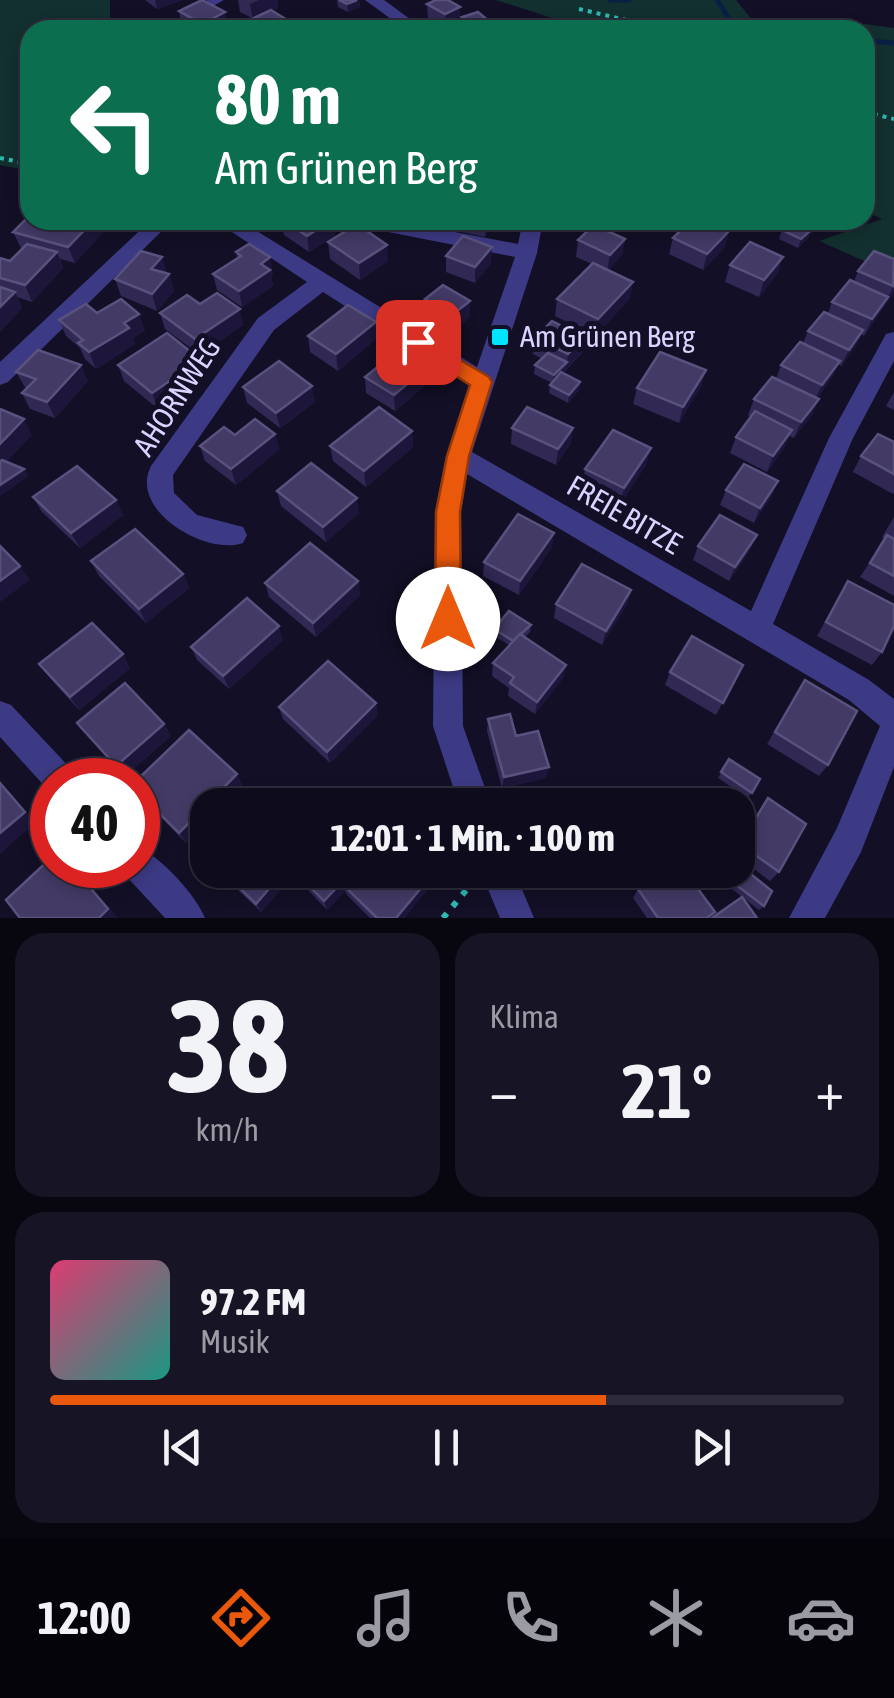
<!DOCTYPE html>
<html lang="de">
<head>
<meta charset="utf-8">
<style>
	:root { --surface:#0e0b1c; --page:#171425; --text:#f1f3f6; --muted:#9b9ba3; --line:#2e2b3b; --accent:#ea580c }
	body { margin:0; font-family:"Asap Condensed",sans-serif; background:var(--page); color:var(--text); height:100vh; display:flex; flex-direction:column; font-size:38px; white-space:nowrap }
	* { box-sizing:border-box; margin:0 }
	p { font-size:32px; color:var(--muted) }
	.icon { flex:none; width:55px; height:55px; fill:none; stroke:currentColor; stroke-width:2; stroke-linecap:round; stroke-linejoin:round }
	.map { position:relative; height:918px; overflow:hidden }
	.drawer { display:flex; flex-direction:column; gap:15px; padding:15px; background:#08060f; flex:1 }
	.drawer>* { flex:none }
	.top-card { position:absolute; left:20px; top:20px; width:855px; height:210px; border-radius:30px; box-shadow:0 5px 15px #0003,0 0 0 2px var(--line); background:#0b6e4f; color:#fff; overflow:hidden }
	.speed { position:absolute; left:30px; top:758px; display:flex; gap:20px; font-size:50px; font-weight:700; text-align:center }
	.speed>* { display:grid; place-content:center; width:130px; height:130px; border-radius:50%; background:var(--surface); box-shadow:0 5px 15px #0003,0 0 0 2px var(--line); line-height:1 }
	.speed .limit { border:15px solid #d22; background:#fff; color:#111 }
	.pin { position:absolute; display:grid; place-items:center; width:85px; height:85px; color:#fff; margin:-42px; border-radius:20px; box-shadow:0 5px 15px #0006 }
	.me { position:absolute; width:110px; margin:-55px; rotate:0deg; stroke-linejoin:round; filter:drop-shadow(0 0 8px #0008) }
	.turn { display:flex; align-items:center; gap:35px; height:210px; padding:0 30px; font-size:45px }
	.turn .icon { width:130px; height:130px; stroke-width:2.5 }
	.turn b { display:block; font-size:70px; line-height:85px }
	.big { font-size:75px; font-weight:700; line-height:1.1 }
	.drawer .card { flex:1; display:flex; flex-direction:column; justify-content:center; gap:15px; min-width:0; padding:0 35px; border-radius:30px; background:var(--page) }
	.drawer .dial { align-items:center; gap:0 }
	.dial b { font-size:130px; line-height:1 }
	.song { display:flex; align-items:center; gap:30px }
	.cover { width:120px; height:120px; border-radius:15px; background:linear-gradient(135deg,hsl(340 70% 55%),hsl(170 70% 35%)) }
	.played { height:10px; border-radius:5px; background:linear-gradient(90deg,var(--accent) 70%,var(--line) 70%) }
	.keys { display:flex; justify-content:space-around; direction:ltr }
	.heat { display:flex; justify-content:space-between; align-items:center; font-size:55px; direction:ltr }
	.drawer .tiles { flex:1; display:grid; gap:15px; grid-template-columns:1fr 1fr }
	.card:last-child { grid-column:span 2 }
	.trip { position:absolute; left:190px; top:788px; width:565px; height:100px; border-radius:30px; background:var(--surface); box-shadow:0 5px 15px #0003,0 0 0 2px var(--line); font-weight:700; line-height:100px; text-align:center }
	.tab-bar { display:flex; height:160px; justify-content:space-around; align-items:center; background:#06040b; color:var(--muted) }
	.tab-bar .icon { width:70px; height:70px }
	.tab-bar .current { color:var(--accent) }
	.tab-bar b { font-size:45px; color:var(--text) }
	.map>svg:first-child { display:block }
	.green { fill:#12302f }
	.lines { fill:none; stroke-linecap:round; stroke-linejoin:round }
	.stream { stroke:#0a1f44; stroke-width:5 }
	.path-far1 { stroke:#2fb8b0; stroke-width:4; stroke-dasharray:4 5; stroke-linecap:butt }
	.path { stroke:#2fb8b0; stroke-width:6; stroke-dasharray:6 9; stroke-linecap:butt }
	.minor { fill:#3d3a85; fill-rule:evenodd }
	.wall { fill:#312854 }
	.shaded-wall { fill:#1d163a }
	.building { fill:#433a66; stroke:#5a527e; stroke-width:2.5 }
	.route { fill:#ea580c; stroke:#983908; stroke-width:2.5 }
	.poi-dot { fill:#00e5ff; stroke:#130f26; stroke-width:4 }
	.labels { text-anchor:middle; stroke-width:10; stroke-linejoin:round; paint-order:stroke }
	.poi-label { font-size:30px; fill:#d9d4ff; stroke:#130f26; text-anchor:start }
	.street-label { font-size:30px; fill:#d9d4ff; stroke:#130f26 }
</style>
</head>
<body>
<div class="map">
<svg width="894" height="918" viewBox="0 0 894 918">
	<rect width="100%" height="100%" fill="#130f26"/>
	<g class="green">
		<path d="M0,0H110V30H30V171L0,165Z"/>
		<path d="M496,0H736L758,27L769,30L577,26Z"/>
		<path d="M865,24L894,28V274L819,241L882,219L865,211V30H836Z"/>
	</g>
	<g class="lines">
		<g class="stream">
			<path d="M610,0H629"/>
			<path d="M717,0L730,20L724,24L736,30"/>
			<path d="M865,46L871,41L894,43"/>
		</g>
		<g class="path-far1">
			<path d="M579,9L669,30"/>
			<path d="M865,112L894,119"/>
			<path d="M0,158L30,164"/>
		</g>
		<path class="path" d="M443,918L473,882"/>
		<g class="minor">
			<path d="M206,0H224L213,6Z"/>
			<path d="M365,0H384L425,30H406Z"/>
			<path d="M151,220H173L8,382L0,385V362Z"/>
			<path d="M214,220H239L477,367L515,257L358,226L348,220H391L518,244L523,220H543L537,253L472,452L751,611L829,438L886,334L894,332V361L853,438L773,624L869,680L894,699V767L861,852L825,918H789L837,828L880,726L849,700L467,474L461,512L463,726L491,805H459L433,726L435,512L446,456L470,386L323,292L274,330L173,475L174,493L197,515L243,527L247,535L243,543C207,556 128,511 151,466L258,318L307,282Z"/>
			<path d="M0,701L11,705L71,769L76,780H52V792L49,791L0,737Z"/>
			<path d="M138,847C162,858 195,894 205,918H165L126,876L122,865H138Z"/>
			<path d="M480,870H514L534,918H500Z"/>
		</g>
	</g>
	<g class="wall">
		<path d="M145,0H182L157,9Z"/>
		<path d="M238,0H277L278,8L272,11L293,30H256L254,19L240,12Z"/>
		<path d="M337,0H359L360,7L348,12L338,7Z"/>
		<path d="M427,4L460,23L445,30L428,20Z"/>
		<path d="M179,11L228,28L224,30H187L182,27Z"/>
		<path d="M462,17L498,30H462Z"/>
		<path d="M57,220H119L113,227L100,223L103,232L75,263L60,259L63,268L32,302L17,297L22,308L0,332V258L10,261L22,249L21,248L13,232L53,224Z"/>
		<path d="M282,220H333L335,236L309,252L284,235Z"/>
		<path d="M443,220H493L485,237L443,228Z"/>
		<path d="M597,220H624L623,224L613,233L625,239L622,255L608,270L630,298L596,336L555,316L557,299L592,264L576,257L578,240L596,226Z"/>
		<path d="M649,220H682L672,231Z"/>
		<path d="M797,220H841L839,225L810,233L808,238L798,248L779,239L782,230L802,226Z"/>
		<path d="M729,231L724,248L703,270L669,254L673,238Z"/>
		<path d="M328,242L388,261L360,280L330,259Z"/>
		<path d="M236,252L273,274L271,276L273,286L242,307L217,290L213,274L237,258Z"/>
		<path d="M446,256L491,263L475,283L446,272Z"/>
		<path d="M894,259V292L864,336L861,334L856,346L841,366L838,364L832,377L817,398L812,415L794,438L789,436L785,446L767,472L730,453L736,437L751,417L748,415L754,399L776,379L781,365L803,343L808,331L828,313L832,302L854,282L858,271Z"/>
		<path d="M730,265L778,273L759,297L725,282Z"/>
		<path d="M167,273L169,274L174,291L157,311L121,296L115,279Z"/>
		<path d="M425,299L470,317L452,332L425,315Z"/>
		<path d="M200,304L243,325L200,355L165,329L160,313Z"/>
		<path d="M97,313L145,330L133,338L135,344L96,369L85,359L80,348L66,336L59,320Z"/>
		<path d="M308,336L377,338L338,371L310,352Z"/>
		<path d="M584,337L582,353L563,373L580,382L579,390L568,403L549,393L550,385L552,383L534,374L535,365L542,359L533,354L535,338Z"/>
		<path d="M118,365L206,376L158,409L124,381Z"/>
		<path d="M429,366V382L395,411L366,393L365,377Z"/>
		<path d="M706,370L701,386L679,423L633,404L637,388Z"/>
		<path d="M16,372L88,381L55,418L30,409L22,393L26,389Z"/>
		<path d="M243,387L315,402L280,428L247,403Z"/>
		<path d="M894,392V410L886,406Z"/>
		<path d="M512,428L571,443L556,465L511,444Z"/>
		<path d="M412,431L413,447L366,487L333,461L330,446Z"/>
		<path d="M275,434L279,450L236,485L205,461L200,446L235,435Z"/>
		<path d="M894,442V492L893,494L853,472L861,456Z"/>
		<path d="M647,463L620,504L582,484L585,469Z"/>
		<path d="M778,481L771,497L754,523L720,505L726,490Z"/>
		<path d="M277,491L359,513L326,542L281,506Z"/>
		<path d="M33,497L116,500L123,515L80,548L42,512Z"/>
		<path d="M894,517V596L860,577L885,539L882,537Z"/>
		<path d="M757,535L750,550L729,581L693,560L698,546Z"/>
		<path d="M552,547L519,595L483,576L484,562Z"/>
		<path d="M91,561L183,574L189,588L146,623L99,576Z"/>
		<path d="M358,581L360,595L316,637L269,597L265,583Z"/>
		<path d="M848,581L882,652L872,665L817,636Z"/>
		<path d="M631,590L627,604L602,645L554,618L556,604Z"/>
		<path d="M531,625L530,632L525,637L566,665L563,678L535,714L508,696L509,688L492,676L493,663L509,645L494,636V629Z"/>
		<path d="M283,640L229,689L197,660L191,647Z"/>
		<path d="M39,664L130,668L79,710L49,677Z"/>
		<path d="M743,665L716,715L665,685L670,672Z"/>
		<path d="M805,680L828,765L819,776L767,744Z"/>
		<path d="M376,703L377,716L330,763L283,719L279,707Z"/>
		<path d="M488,719L516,736L546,778L502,788L487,731Z"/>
		<path d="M77,723L164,724L171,736L124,777Z"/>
		<path d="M729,759L760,779L748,798L718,778Z"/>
		<path d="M137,780L242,785L208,805V821L186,843L138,794Z"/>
		<path d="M768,798L779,872L770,881L738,857V846Z"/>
		<path d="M742,867L764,906L759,910L728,886Z"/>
		<path d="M217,870H298L261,912Z"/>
		<path d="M312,870H442V872L404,918H370L346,894L345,891L327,910L307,889L303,880Z"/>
		<path d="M538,870H572L543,882Z"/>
		<path d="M638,889L710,918H647L633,898Z"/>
	</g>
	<g class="shaded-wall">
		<path d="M155,0H182L157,9Z"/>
		<path d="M259,0H277L278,8L253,20L250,4Z"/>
		<path d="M357,0H359L360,7L348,12L347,4Z"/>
		<path d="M460,7V23L445,30V14Z"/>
		<path d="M225,12L228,28L224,30H203L202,24Z"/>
		<path d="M292,23L293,30H276Z"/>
		<path d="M94,220H99L103,232L75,263L68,247Z"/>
		<path d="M333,220L335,236L309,252L307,236Z"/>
		<path d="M486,220H493L485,237Z"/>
		<path d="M620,220H624L623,224L613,234L614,225Z"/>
		<path d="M674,220H682L672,231Z"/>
		<path d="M814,220H841L839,225L810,233L808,238L798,248L801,239L811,230Z"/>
		<path d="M729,231L724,248L703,270L707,254Z"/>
		<path d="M625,239L622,255L607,271L610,255Z"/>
		<path d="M387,245L388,261L360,280L359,263Z"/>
		<path d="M492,247L491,263L475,283V267Z"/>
		<path d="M57,252L63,268L32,302L25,285Z"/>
		<path d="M162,257L167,273L151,269Z"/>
		<path d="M270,257L273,274L271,276L273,286L242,307L239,291L261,264Z"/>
		<path d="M783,257L778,273L759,297L764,280Z"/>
		<path d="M169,274L174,291L157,311L152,294Z"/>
		<path d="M633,282L630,298L596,336L598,319Z"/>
		<path d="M894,285V292L864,336L872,319L888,298Z"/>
		<path d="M15,292L22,308L0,332V307Z"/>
		<path d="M470,301V317L452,332V315Z"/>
		<path d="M240,309L243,325L200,355L195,339Z"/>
		<path d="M139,314L145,330L133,338L135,344L96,369L89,352L124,323Z"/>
		<path d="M376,322L377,338L338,371L336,354Z"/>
		<path d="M863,330L856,346L841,366L849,350Z"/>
		<path d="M584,337L582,353L552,383L554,375L567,362L568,354Z"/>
		<path d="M201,360L206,376L158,409L152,393Z"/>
		<path d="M840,361L832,377L814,401L822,385Z"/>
		<path d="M81,365L88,381L55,418L47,402Z"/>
		<path d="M429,366V382L395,411L394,395Z"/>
		<path d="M706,370L701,386L679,423L683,407Z"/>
		<path d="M580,382L579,390L568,403L569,395Z"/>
		<path d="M312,386L315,402L280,428L276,413Z"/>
		<path d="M819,399L812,415L794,438L801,422Z"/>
		<path d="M24,419L32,435L0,469V444Z"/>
		<path d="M573,428L571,443L556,465L558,449Z"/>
		<path d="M792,430L785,446L767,472L773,456Z"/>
		<path d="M412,431L413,447L366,487L364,471Z"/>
		<path d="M275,434L279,450L236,485L231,469Z"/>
		<path d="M651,448L647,463L620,504L624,488Z"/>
		<path d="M24,469L29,476L0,496V485Z"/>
		<path d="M778,481L771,497L754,523L760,508Z"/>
		<path d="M357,498L359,513L326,542L323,527Z"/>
		<path d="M116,500L123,515L80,548L71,533Z"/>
		<path d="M554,533L552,547L519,595L520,581Z"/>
		<path d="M757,535L750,550L729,581L735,567Z"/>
		<path d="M20,566L30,580L0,602V581Z"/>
		<path d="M183,574L189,588L146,623L139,609Z"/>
		<path d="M358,581L360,595L316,637L313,623Z"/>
		<path d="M631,590L627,604L602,645L606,631Z"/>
		<path d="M279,626L283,640L229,689L223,676Z"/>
		<path d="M123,654L130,668L79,710L70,697Z"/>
		<path d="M566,665L563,678L535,714L537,702Z"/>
		<path d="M376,703L377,716L330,763L327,752Z"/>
		<path d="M164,724L171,736L124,777L116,766Z"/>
		<path d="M549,767L546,778L502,788L504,777Z"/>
		<path d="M237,774L242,785L223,805H208V821L186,843L179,833Z"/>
		<path d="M0,783L36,822L0,854Z"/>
		<path d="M71,865H73L118,918H99Z"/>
		<path d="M285,870H298L261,912L256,904Z"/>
		<path d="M353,870H364L343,885L345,891L327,910L324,901Z"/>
		<path d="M436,870H442V872L404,918H396Z"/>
		<path d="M552,870H572L543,882L546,873Z"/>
	</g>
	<g class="building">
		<path d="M202,0L225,12L202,24L179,11Z"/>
		<path d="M339,0H357L347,4Z"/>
		<path d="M436,0H448L460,7L445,14L427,4Z"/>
		<path d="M271,10L292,23L274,30L254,18Z"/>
		<path d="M478,12L498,29L478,30L462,17Z"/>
		<path d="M28,217L30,218V220H38L53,224L57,220H94L68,247L13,232Z"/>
		<path d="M283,220H332L307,236Z"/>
		<path d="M603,220H620L614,225Z"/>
		<path d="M691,220H704L729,231L707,254L673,238Z"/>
		<path d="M792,221L811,230L801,239L782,230Z"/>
		<path d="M357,224L387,245L359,263L328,242Z"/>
		<path d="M594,225L625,239L610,255L578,240Z"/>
		<path d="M463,236L492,247L475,267L446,256Z"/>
		<path d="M750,242L783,257L764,280L730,265Z"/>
		<path d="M27,244L57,252L25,285L0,278V258L10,261Z"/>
		<path d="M249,244L270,257L261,264L270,270L239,291L213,274L241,256L236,252Z"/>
		<path d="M141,251L162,257L151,269L169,274L152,294L115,279Z"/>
		<path d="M874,251L894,259L893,286L858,271Z"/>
		<path d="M593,263L633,282L598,319L557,299Z"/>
		<path d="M850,280L888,297L872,319L832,302Z"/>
		<path d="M443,285L470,301L452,315L425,299Z"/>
		<path d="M0,287L15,292L0,307Z"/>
		<path d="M217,293L240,309L195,339L160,313L187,295L200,304Z"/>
		<path d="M121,299L139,314L124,323L129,328L89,352L78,343L83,340L59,320L86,304L97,313Z"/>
		<path d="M348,305L376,322L336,354L308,336Z"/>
		<path d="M824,312L863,330L849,350L808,331Z"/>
		<path d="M552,321L584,337L568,354L535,338Z"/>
		<path d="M167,333L201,360L152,393L118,365Z"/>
		<path d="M800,342L840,361L822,385L781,365Z"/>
		<path d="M401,348L429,366L394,395L365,377Z"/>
		<path d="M38,350L81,365L47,402L22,393L36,379L16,372Z"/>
		<path d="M660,352L706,370L683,407L637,388Z"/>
		<path d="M548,353L567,362L554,375L535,365Z"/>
		<path d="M279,361L312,386L276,413L243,387Z"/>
		<path d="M561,372L580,382L569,395L550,385Z"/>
		<path d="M772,377L819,399L801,422L754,399Z"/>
		<path d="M379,407L412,431L364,471L330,446Z"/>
		<path d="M527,407L573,428L558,449L512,428Z"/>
		<path d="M0,409L24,419L0,444Z"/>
		<path d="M755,411L792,430L773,456L736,437Z"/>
		<path d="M255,419L275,434L231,469L200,446L224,427L235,435Z"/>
		<path d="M613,430L651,448L624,488L585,469Z"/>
		<path d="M878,434L894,442V474L861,456Z"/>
		<path d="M2,460L24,469L0,485V462Z"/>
		<path d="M311,463L357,498L323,527L277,491Z"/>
		<path d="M744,464L778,481L760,508L726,490Z"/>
		<path d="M77,466L116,500L71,533L33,497Z"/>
		<path d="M518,514L554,533L520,581L484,562Z"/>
		<path d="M720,515L757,535L735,567L698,546Z"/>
		<path d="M135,529L183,574L139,609L91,561Z"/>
		<path d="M887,535L894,539V576L870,563Z"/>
		<path d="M310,543L358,581L313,623L265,583Z"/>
		<path d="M0,546L20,566L0,581Z"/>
		<path d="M582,564L631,590L606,631L556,604Z"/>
		<path d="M848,581L894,605V626L882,652L826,622Z"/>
		<path d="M247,598L279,626L223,676L191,647Z"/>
		<path d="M509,611L531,625L513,641L494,629Z"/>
		<path d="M92,623L123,654L70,697L39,664Z"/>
		<path d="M520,634L566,665L537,702L510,683L514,677L493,663Z"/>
		<path d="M692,636L743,665L723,703L670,672Z"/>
		<path d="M328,661L376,703L327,752L279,707Z"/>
		<path d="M805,680L857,711L828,765L775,732Z"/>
		<path d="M125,683L164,724L116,766L77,723Z"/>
		<path d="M510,714L516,736L538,731L549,767L504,777L488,719Z"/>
		<path d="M189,730L237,774L179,833L138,792L137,780Z"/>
		<path d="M729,759L760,779L752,793L721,772Z"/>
		<path d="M0,783L25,812L0,833Z"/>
		<path d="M618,792L638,805H610Z"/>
		<path d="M559,793L565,805H528Z"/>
		<path d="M768,798L806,824L779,872L740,844Z"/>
		<path d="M208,832V857L195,845Z"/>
		<path d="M52,857V865H71L108,909L99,918H20L6,900Z"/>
		<path d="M742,867L772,891L764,906L732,882Z"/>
		<path d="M221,870H285L256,904Z"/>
		<path d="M312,870H353L324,901L303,880Z"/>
		<path d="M356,870H436L396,918H377L343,885Z"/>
		<path d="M666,870H684L715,912L707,918H658L638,889Z"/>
		<path d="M742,897L757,918H712Z"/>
	</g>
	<path class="route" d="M418,335L489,377L492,382L469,456L460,512L461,619L457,627L448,630L439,627L435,619L436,512L447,456L470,385L410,347L407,342L410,337Z"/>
	<rect class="poi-dot" x="490" y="327" width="20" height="20" rx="5"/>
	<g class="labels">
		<g class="poi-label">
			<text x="520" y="347">Am Grünen Berg</text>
		</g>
		<g class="street-label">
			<text transform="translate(177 397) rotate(-57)" y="10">AHORNWEG</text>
			<text transform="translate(624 515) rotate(30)" y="10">FREIE BITZE</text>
		</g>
	</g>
</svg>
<div class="speed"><div class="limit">40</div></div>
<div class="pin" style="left:418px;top:342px;background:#d93025"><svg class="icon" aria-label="arrive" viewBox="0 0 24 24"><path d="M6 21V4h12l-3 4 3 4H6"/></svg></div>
<svg class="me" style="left:448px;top:619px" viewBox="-20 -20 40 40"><circle r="19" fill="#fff"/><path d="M0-13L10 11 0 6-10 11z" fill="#ea580c"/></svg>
<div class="trip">12:01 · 1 Min. · 100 m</div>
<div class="top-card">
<div class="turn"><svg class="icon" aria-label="left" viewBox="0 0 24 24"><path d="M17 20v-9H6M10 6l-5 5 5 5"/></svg><div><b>80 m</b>Am Grünen Berg</div></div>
</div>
</div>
<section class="drawer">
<div class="tiles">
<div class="card dial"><b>38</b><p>km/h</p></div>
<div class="card"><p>Klima</p>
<div class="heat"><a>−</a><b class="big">21°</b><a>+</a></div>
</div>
<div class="card">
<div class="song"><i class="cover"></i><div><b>97.2 FM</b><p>Musik</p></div></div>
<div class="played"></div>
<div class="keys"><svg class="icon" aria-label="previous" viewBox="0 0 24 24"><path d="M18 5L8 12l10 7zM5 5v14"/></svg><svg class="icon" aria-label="pause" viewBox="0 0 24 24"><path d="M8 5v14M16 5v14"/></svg><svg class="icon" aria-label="next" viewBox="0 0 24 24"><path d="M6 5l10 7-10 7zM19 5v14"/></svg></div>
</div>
</div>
</section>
<nav class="tab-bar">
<b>12:00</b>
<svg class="icon current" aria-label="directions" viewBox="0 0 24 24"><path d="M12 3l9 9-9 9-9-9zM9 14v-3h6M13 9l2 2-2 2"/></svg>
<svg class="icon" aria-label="music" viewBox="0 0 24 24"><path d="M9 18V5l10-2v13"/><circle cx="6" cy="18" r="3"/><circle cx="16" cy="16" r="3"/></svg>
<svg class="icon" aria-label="phone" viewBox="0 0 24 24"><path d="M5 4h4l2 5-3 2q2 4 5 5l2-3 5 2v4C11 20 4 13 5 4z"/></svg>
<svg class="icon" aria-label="climate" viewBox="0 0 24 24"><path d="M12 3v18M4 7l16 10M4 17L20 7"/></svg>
<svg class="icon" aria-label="car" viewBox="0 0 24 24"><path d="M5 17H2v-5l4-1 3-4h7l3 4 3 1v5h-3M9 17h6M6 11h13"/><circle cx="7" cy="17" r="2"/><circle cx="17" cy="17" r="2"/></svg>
</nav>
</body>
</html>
